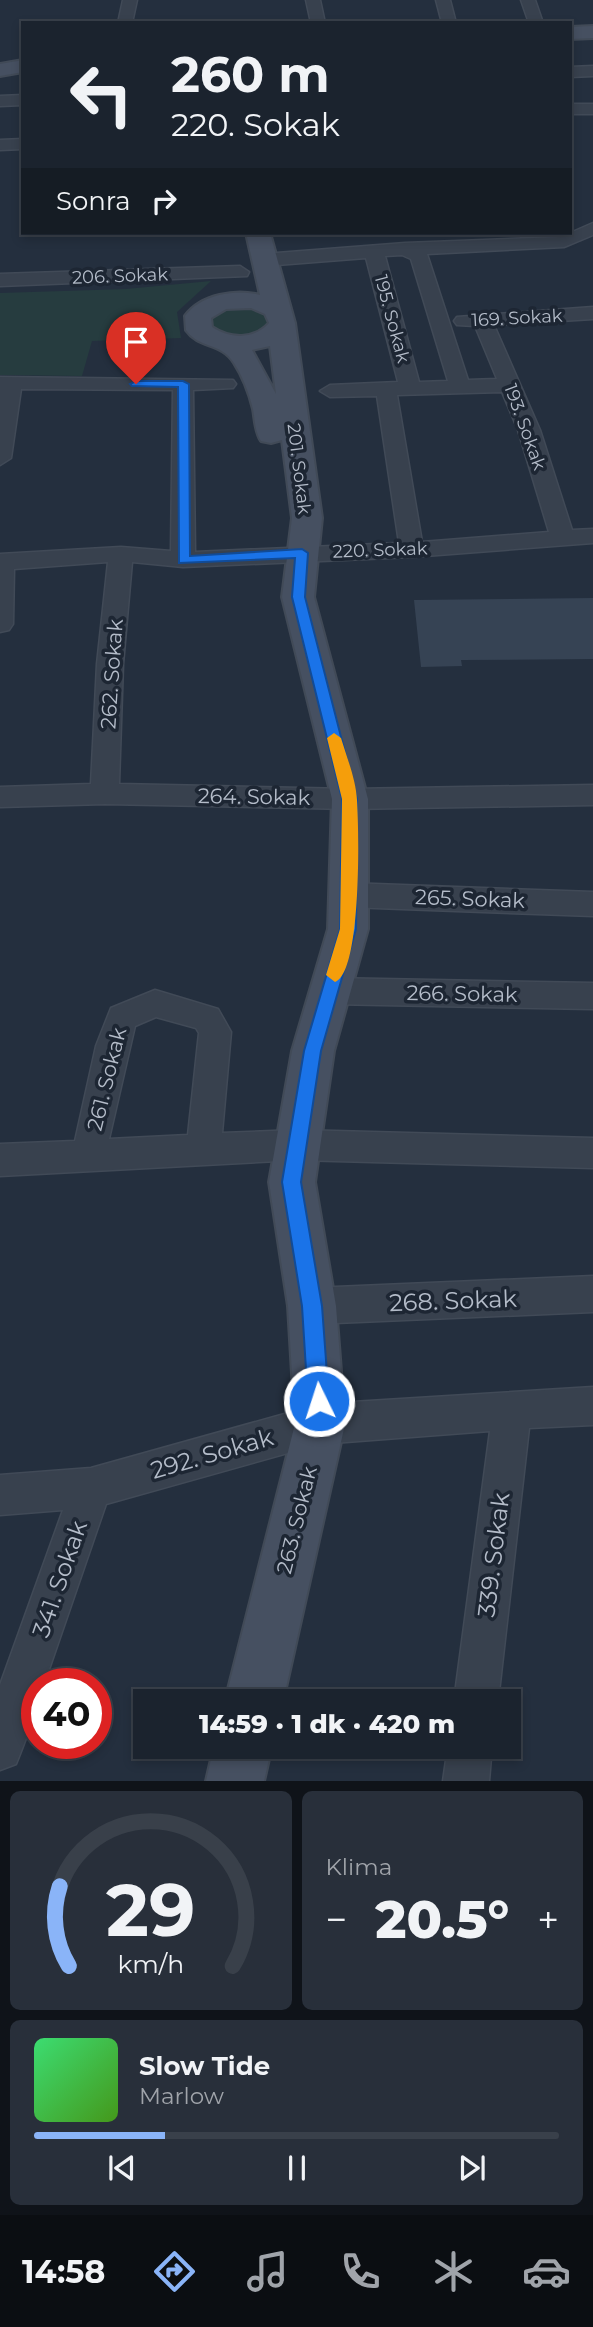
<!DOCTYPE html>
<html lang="tr">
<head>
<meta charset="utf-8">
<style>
	:root { --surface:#1b232e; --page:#282f3a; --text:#f1f3f6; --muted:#a0a4aa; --line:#39404a; --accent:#8ab4f8 }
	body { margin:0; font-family:Montserrat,sans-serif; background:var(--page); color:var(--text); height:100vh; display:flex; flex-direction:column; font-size:26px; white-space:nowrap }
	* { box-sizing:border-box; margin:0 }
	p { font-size:23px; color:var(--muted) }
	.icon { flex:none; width:38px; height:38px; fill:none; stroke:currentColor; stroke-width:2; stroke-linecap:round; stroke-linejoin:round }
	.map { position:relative; height:1781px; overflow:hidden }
	.side { display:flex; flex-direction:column; gap:10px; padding:10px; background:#0f1319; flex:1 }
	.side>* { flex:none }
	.guide { position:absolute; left:21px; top:21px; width:551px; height:214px; border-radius:0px; box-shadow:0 4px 10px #0003,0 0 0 2px var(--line); background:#1b232e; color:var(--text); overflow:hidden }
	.speed { position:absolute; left:21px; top:1668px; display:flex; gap:14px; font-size:35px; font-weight:700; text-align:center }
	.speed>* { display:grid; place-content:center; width:91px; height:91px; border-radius:50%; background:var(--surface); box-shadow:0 4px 10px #0003,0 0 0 2px var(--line); line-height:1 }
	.speed .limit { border:10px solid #d22; background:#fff; color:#111 }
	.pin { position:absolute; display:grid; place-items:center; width:60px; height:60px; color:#fff; margin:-72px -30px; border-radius:50% 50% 50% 0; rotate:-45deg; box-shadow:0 0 7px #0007 }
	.pin .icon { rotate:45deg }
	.me { position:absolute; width:77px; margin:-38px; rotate:356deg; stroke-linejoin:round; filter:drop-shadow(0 0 5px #0008) }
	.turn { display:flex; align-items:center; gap:24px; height:147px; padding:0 35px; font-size:32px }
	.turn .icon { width:91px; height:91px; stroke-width:2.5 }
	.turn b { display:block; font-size:49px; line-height:60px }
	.then { display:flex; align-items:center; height:66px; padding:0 35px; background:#0003; gap:14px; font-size:26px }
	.big { font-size:52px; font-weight:800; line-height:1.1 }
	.side .tile { flex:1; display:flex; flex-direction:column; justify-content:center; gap:10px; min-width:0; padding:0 24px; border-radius:10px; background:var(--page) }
	.side .dial { align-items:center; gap:0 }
	.dial svg { height:182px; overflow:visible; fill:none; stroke:var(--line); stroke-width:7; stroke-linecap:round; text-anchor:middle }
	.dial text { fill:var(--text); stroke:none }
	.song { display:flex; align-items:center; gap:21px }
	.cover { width:84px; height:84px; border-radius:10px; background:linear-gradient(135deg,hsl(140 70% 55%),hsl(100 70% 35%)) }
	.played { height:7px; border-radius:4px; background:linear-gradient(90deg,var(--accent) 25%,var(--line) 25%) }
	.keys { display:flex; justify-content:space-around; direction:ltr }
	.heat { display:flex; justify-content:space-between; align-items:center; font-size:38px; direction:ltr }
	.side .tiles { flex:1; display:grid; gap:10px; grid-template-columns:1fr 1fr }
	.tile:last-child { grid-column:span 2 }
	.trip { position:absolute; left:133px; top:1689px; width:388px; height:70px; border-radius:0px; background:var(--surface); box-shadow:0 4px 10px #0003,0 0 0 2px var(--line); font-weight:800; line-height:70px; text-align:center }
	.tab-bar { display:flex; height:112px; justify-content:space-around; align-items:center; background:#0b0e12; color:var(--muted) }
	.tab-bar .icon { width:49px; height:49px }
	.tab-bar .current { color:var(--accent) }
	.tab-bar b { font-size:32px; color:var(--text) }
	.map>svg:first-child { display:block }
	.green { fill:#263c3f }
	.building { fill:#364354 }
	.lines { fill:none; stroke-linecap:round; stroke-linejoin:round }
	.street-casing { stroke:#414a57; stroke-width:3 }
	.secondary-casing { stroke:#414a57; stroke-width:4 }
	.street { fill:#38414e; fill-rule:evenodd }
	.secondary { fill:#465061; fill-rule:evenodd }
	.route { fill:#1a73e8; stroke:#114b97; stroke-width:2 }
	.slow { fill:#f59e0b }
	.labels { text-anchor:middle; stroke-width:7; stroke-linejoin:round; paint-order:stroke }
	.far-street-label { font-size:18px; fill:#b4bcc9; stroke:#1d2633 }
	.street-label { font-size:21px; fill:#b4bcc9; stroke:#1d2633 }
	.near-street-label { font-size:24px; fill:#b4bcc9; stroke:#1d2633 }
</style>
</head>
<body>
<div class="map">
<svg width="593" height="1781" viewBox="0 0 593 1781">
	<rect width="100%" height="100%" fill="#242f3e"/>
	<g class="green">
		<path d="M211,281L177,312L181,338L92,341L82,376L0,375V293L126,289Z"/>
		<path d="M226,307H254L271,318L269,328C246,337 232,341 211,327C208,315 217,312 226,307Z"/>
	</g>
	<path class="building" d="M593,598V659L461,660L462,666L421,667L414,600Z"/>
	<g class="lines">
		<defs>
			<g id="street">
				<path d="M123,0H137L132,23H118Z"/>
				<path d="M306,0H320L325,23H311Z"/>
				<path d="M436,0H450L456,23H442Z"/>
				<path d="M521,0H535L543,23H529Z"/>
				<path d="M593,66V76L570,77V67Z"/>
				<path d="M23,95V105L0,106V96Z"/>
				<rect x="570" y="104" width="23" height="10"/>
				<path d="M23,139V149L0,150V140Z"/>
				<path d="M593,223V235L564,247L427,254L468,380L497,379L475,326L457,325L454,321L457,317L593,307V319L494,325L540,430L572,530L593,529V543L412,557L183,567L132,562L123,664L119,784L350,789L593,785V805L350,809L105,804L0,807V787L91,784L97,664L108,562L14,569L13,624L9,630L0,632V554L121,547L171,551L173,390L21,389L11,458L0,465V377L233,380L236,384L233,388L193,390L195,552L399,543L377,396L330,397L320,391L330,385L398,382L366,258L264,266L255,260L264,254L405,243L561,237ZM402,255L411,259L448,381L419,382L385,256ZM502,392L518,430L549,532L422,542L397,395Z"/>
				<path d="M240,266L249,272L247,276L0,286V274Z"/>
				<path d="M348,883L593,892V916L348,907L337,903L333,895L337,887Z"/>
				<path d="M330,978L593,983V1009L330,1004L319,1000L314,991L319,982Z"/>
				<path d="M155,990L218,1009L231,1032L222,1133L298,1130L593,1138V1168L298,1160L0,1176V1144L75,1141L96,1046L111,1008ZM156,1017L196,1028L199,1033L188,1135L109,1139L135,1026Z"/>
				<path d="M593,1276V1312L312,1324L299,1319L293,1306L299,1293L312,1288Z"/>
				<path d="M593,1387V1425L529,1428L498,1701H454L490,1431L320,1444L106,1504L44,1684H37C37,1712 27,1737 16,1764L0,1770V1685L63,1510L0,1515V1475L91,1468L320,1404Z"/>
				<path d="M448,1746H492L489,1781H443Z"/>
			</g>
			<g id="secondary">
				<path d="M593,26V38L570,39V27Z"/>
				<path d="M23,60V72L0,76V64Z"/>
				<path d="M246,233H270L295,323L322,518L314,597L368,799V929L334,1051L315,1182L336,1306L345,1424L283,1701H225L295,1424L288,1306L269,1182L292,1051L328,929L332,799L282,597L292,518L282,440L271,443L261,441C255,432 255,420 253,409C249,393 243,377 234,363C221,342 199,349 186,330L185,316C201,294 236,289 260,295ZM251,308L265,314L269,323C254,340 230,339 212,327L211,318L226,309ZM270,346L276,394L252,350Z"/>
				<path d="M214,1746H272L264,1781H206Z"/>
			</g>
		</defs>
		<use href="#street" class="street-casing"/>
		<use href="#secondary" class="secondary-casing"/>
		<use href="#street" class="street"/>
		<use href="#secondary" class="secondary"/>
	</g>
	<path class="route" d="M136,381H183L189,384L190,556L302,549L308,553L305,597L357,799L356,929L321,1051L301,1182L322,1306L329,1401L326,1408L319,1411L311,1408L308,1401L302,1306L282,1182L304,1051L340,929L342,799L292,597L295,558L179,563L178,387L132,386L130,384Z"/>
	<path class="slow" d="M334,733L341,738C347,758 356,780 357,800C359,829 362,973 335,982L326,975L340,929L342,799L327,738Z"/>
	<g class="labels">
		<g class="far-street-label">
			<text transform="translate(120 276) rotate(-2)" y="6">206. Sokak</text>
			<text transform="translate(517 318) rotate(-3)" y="6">169. Sokak</text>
			<text transform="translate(392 319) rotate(75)" y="6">195. Sokak</text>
			<text transform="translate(525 427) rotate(70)" y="6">193. Sokak</text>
			<text transform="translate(299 469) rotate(83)" y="6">201. Sokak</text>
			<text transform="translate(380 550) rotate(-2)" y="6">220. Sokak</text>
		</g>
		<g class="street-label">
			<text transform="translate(112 674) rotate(-86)" y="7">262. Sokak</text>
			<text transform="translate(254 797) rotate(1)" y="7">264. Sokak</text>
			<text transform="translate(470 899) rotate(2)" y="7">265. Sokak</text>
			<text transform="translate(462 994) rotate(1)" y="7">266. Sokak</text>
			<text transform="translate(107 1079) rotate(-76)" y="7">261. Sokak</text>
			<text transform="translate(297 1520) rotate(-76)" y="7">263. Sokak</text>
		</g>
		<g class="near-street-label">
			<text transform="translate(453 1301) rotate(-2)" y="8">268. Sokak</text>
			<text transform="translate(212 1454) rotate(-16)" y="8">292. Sokak</text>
			<text transform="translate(494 1555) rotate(-83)" y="8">339. Sokak</text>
			<text transform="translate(60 1579) rotate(-71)" y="8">341. Sokak</text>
		</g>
	</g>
</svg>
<div class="speed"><div class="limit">40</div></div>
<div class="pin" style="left:136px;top:384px;background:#d93025"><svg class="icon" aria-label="arrive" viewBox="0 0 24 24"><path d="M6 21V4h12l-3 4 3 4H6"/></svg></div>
<svg class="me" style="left:319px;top:1401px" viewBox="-20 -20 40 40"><circle r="17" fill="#1a73e8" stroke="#fff" stroke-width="3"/><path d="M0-11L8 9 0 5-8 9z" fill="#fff"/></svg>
<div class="trip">14:59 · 1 dk · 420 m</div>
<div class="guide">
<div class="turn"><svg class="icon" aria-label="left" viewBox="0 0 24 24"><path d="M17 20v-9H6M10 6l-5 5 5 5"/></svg><div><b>260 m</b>220. Sokak</div></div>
<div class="then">Sonra<svg class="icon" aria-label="right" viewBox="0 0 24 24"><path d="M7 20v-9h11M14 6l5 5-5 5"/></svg></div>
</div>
</div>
<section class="side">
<div class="tiles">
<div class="tile dial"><svg viewBox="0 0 100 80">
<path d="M14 69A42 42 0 1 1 86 69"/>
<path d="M14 69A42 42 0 0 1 10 34" stroke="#8ab4f8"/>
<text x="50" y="56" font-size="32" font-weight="700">29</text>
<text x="50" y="72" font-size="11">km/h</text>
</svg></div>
<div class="tile"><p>Klima</p>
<div class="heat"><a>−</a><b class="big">20.5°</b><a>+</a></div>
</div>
<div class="tile">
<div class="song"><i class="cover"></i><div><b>Slow Tide</b><p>Marlow</p></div></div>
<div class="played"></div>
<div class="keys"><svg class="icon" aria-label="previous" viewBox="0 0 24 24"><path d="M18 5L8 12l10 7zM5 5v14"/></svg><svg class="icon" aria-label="pause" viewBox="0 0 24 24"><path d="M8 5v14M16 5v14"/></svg><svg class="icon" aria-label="next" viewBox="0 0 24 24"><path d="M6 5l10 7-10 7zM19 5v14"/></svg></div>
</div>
</div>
</section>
<nav class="tab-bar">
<b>14:58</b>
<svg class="icon current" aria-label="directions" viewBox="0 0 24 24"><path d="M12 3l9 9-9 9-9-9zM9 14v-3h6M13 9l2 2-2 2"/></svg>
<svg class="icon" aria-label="music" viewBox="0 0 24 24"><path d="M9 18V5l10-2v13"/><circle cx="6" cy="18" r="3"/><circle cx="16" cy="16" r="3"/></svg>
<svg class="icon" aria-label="phone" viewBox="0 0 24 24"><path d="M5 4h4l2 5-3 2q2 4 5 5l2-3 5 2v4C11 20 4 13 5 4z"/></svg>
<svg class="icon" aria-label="climate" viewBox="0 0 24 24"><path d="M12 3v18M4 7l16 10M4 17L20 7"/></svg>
<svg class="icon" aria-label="car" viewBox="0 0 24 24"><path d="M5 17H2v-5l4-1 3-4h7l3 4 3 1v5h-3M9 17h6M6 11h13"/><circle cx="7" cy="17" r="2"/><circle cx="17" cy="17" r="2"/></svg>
</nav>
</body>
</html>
